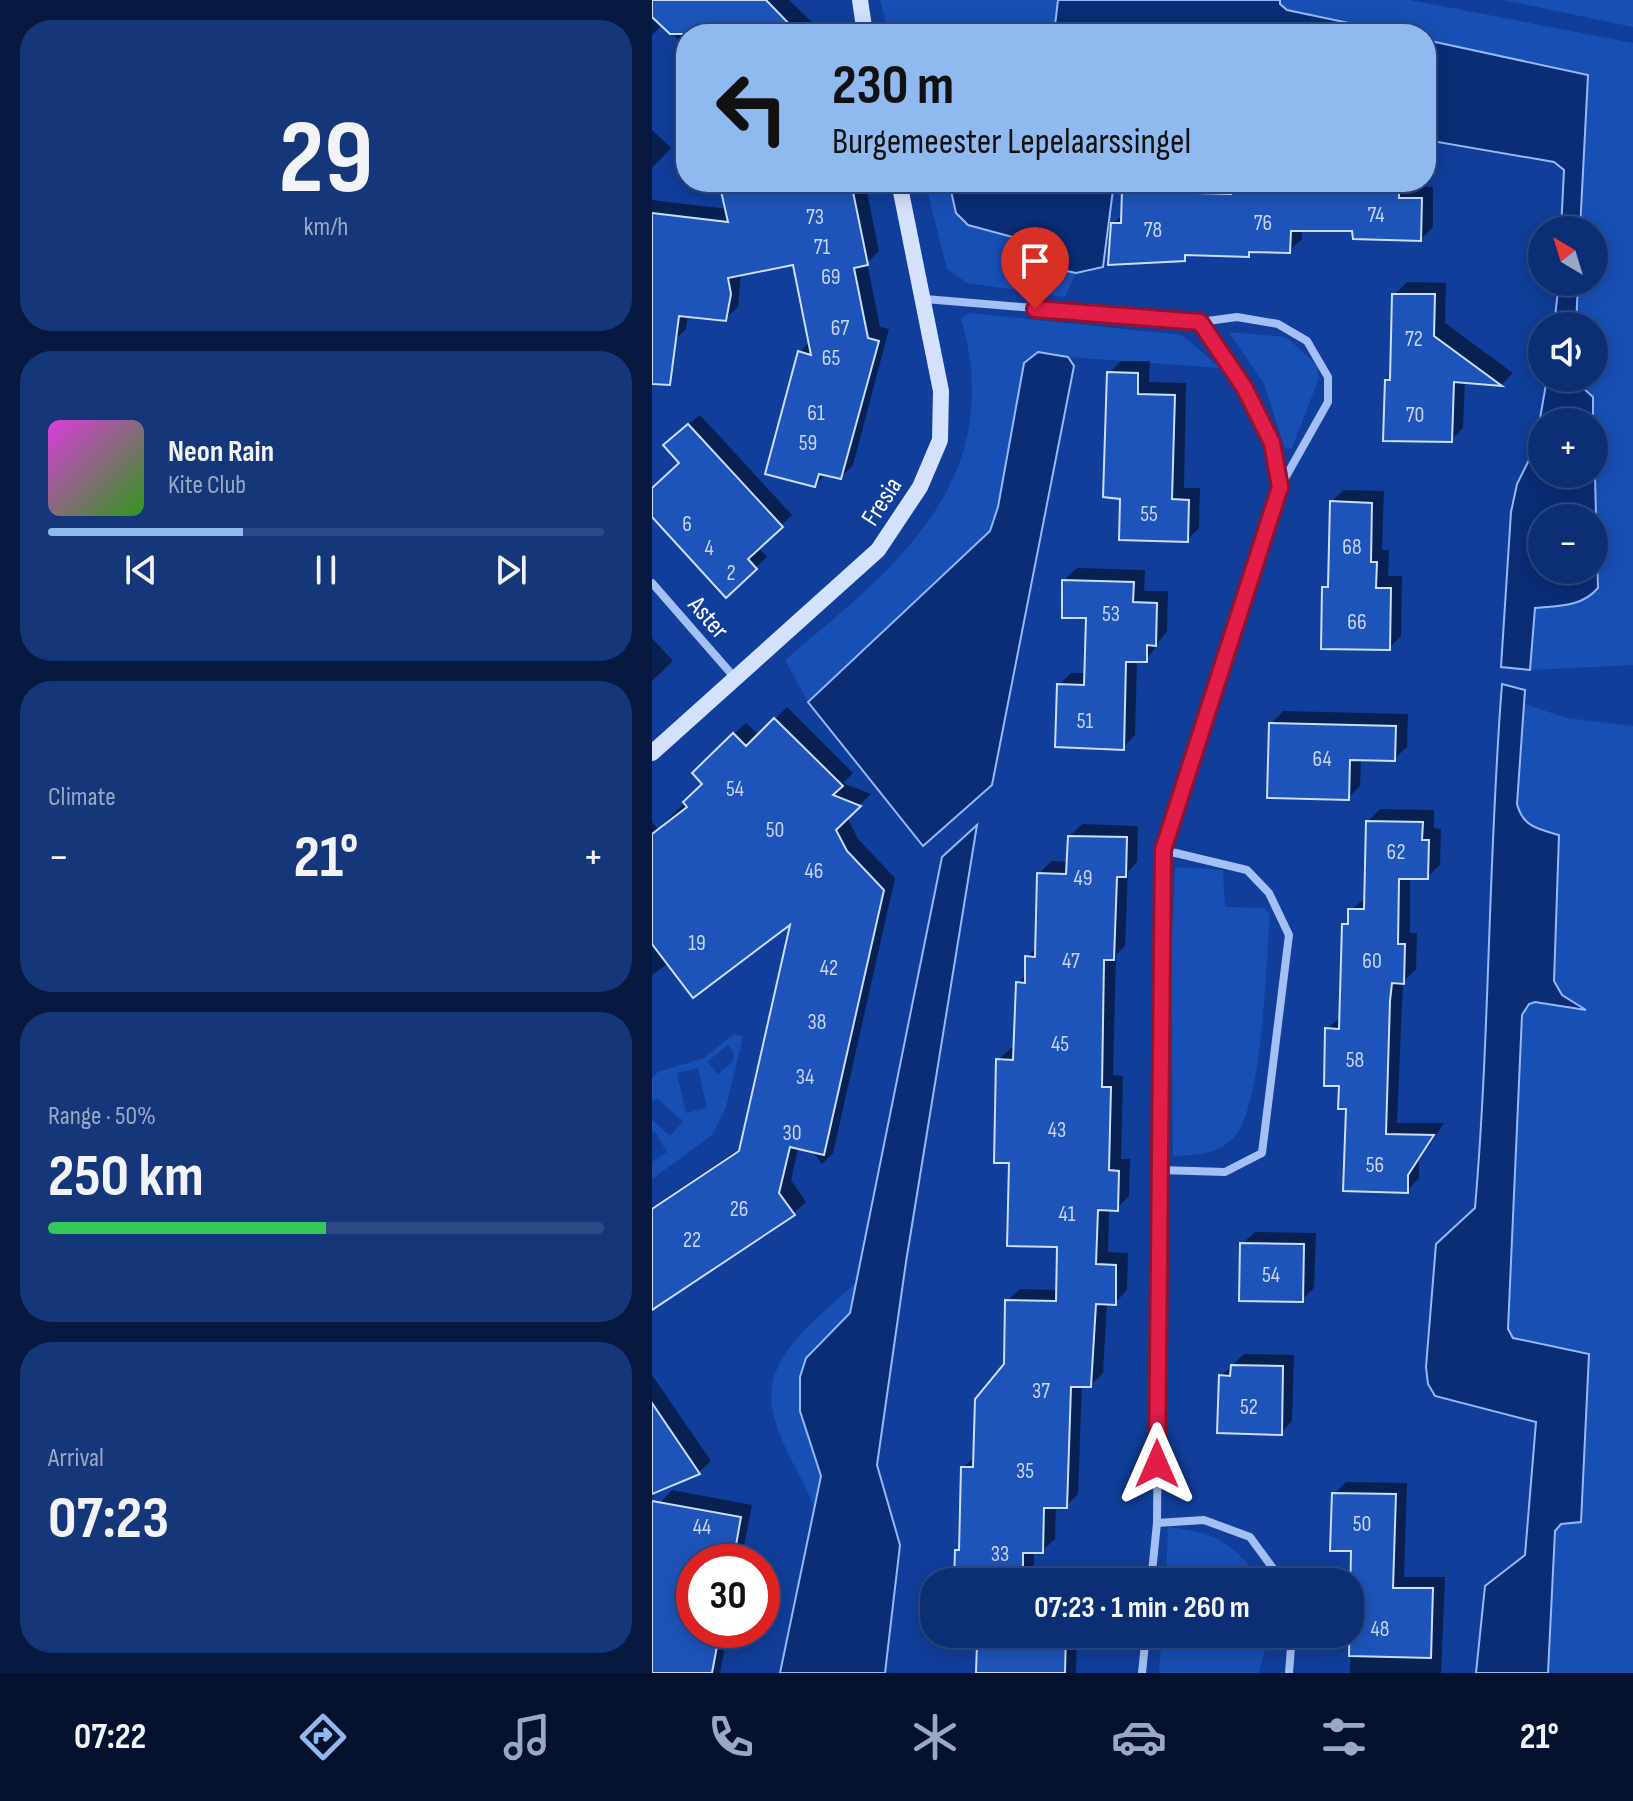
<!DOCTYPE html>
<html lang="en">
<head>
<meta charset="utf-8">
<style>
	:root { --surface:#0c2e74; --page:#153679; --text:#f1f3f6; --muted:#9aa8c5; --line:#2c4a86; --accent:#90b9f0 }
	body { margin:0; font-family:"Sofia Sans Condensed",sans-serif; background:var(--page); color:var(--text); height:100vh; display:flex; flex-direction:column; font-size:30px; white-space:nowrap }
	* { box-sizing:border-box; margin:0 }
	p { font-size:26px; color:var(--muted) }
	.icon { flex:none; width:44px; height:44px; fill:none; stroke:currentColor; stroke-width:2; stroke-linecap:round; stroke-linejoin:round }
	.map { position:relative; flex:1; overflow:hidden }
	.side { display:flex; flex-direction:column; gap:20px; padding:20px; background:#071940; width:652px }
	.side>* { flex:none }
	.hud { position:absolute; left:24px; top:24px; width:760px; height:168px; border-radius:32px; box-shadow:0 4px 20px #0003,0 0 0 2px var(--line); background:#90b9f0; color:#111; overflow:hidden }
	.needle { width:52px; rotate:322deg }
	.buttons { position:absolute; left:876px; top:216px; display:grid; gap:16px }
	.buttons a { display:grid; place-items:center; width:80px; height:80px; border-radius:50%; background:var(--surface); box-shadow:0 4px 20px #0003,0 0 0 2px var(--line); font-size:40px }
	.speed { position:absolute; left:24px; top:1544px; display:flex; gap:16px; font-size:40px; font-weight:700; text-align:center }
	.speed>* { display:grid; place-content:center; width:104px; height:104px; border-radius:50%; background:var(--surface); box-shadow:0 4px 20px #0003,0 0 0 2px var(--line); line-height:1 }
	.speed .limit { border:12px solid #d22; background:#fff; color:#111 }
	.pin { position:absolute; display:grid; place-items:center; width:68px; height:68px; color:#fff; margin:-82px -34px; border-radius:50% 50% 50% 0; rotate:-45deg; box-shadow:0 0 8px #0007 }
	.pin .icon { rotate:45deg }
	.me { position:absolute; width:88px; margin:-44px; rotate:0deg; stroke-linejoin:round; filter:drop-shadow(0 0 6px #0008) }
	.turn { display:flex; align-items:center; gap:28px; height:168px; padding:0 24px; font-size:36px }
	.turn .icon { width:104px; height:104px; stroke-width:2.5 }
	.turn b { display:block; font-size:56px; line-height:68px }
	.big { font-size:60px; font-weight:700; line-height:1.1 }
	.side .tile { flex:1; display:flex; flex-direction:column; justify-content:center; gap:12px; min-width:0; padding:0 28px; border-radius:32px; background:var(--page) }
	.side .dial { align-items:center; gap:0 }
	.dial b { font-size:104px; line-height:1 }
	.song { display:flex; align-items:center; gap:24px }
	.cover { width:96px; height:96px; border-radius:12px; background:linear-gradient(135deg,hsl(300 70% 55%),hsl(110 70% 35%)) }
	.played { height:8px; border-radius:4px; background:linear-gradient(90deg,var(--accent) 35%,var(--line) 35%) }
	.keys { display:flex; justify-content:space-around; direction:ltr }
	.heat { display:flex; justify-content:space-between; align-items:center; font-size:44px; direction:ltr }
	.charge { height:12px; border-radius:6px; background:linear-gradient(90deg,#34c759 50%,var(--line) 0) }
	.trip { position:absolute; left:268px; top:1568px; width:444px; height:80px; border-radius:32px; background:var(--surface); box-shadow:0 4px 20px #0003,0 0 0 2px var(--line); font-weight:700; line-height:80px; text-align:center }
	.tabs { display:flex; height:128px; justify-content:space-around; align-items:center; background:#05122e; color:var(--muted) }
	.tabs .icon { width:56px; height:56px }
	.tabs .on { color:var(--accent) }
	.tabs b { font-size:36px; color:var(--text) }
	main { display:flex; flex:1; min-height:0 }
	.map>svg:first-child { display:block }
	.green { fill:#184fb5; fill-rule:evenodd }
	.water { fill:#0a2d76; stroke:#95b9f8; stroke-width:2; fill-rule:evenodd }
	.shadow { fill:#0007 }
	.building { fill:#1e54ba; stroke:#cbddfe; stroke-width:2 }
	.lines { fill:none; stroke-linecap:round; stroke-linejoin:round }
	.street { stroke:#a3c0f4; stroke-width:8 }
	.secondary { stroke:#d3e1fd; stroke-width:16 }
	.route-casing { stroke:#92132f; stroke-width:20 }
	.route { stroke:#e11d48; stroke-width:14 }
	.labels { text-anchor:middle; stroke-width:8; stroke-linejoin:round; paint-order:stroke }
	.number-label { font-size:22px; fill:#c7d4ee }
	.street-label { font-size:26px; fill:#fff; stroke:#103e9a }
</style>
</head>
<body>
<main>
<section class="side">
<div class="tile dial"><b>29</b><p>km/h</p></div>
<div class="tile">
<div class="song"><i class="cover"></i><div><b>Neon Rain</b><p>Kite Club</p></div></div>
<div class="played"></div>
<div class="keys"><svg class="icon" aria-label="previous" viewBox="0 0 24 24"><path d="M18 5L8 12l10 7zM5 5v14"/></svg><svg class="icon" aria-label="pause" viewBox="0 0 24 24"><path d="M8 5v14M16 5v14"/></svg><svg class="icon" aria-label="next" viewBox="0 0 24 24"><path d="M6 5l10 7-10 7zM19 5v14"/></svg></div>
</div>
<div class="tile"><p>Climate</p>
<div class="heat"><a>−</a><b class="big">21°</b><a>+</a></div>
</div>
<div class="tile"><p>Range · 50%</p><b class="big">250 km</b><div class="charge"></div></div>
<div class="tile"><p>Arrival</p><b class="big">07:23</b></div>
</section>
<div class="map">
<svg width="981" height="1673" viewBox="0 0 981 1673">
	<rect width="100%" height="100%" fill="#103e9a"/>
	<g class="green">
		<path d="M228,0H406L402,34H237Z"/>
		<path d="M628,0H758L981,43V665L878,670L882,608C906,607 930,607 946,588L941,397L920,378H942V326H924L926,282H942V230H928L935,76L774,39V34H749L635,10L628,4Z"/>
		<path d="M851,0H981V27Z"/>
		<path d="M273,182H297L304,213L316,225L380,242L405,271L424,273L413,297L315,283L295,269Z"/>
		<path d="M319,313L530,335L568,368L416,357C400,351 384,349 372,363L346,507L338,531L156,702L133,660C244,567 356,481 309,318Z"/>
		<path d="M577,332L634,337L665,365L667,378L640,448L633,449L612,384Z"/>
		<path d="M872,704L915,718L981,726V1673H896L903,1531L909,1524L928,1522L874,1342L860,1338L856,1329L870,1015L877,1004L883,1002L931,1009L910,995L902,981L907,835C886,829 871,827 865,804Z"/>
		<path d="M523,867L571,870L573,907L612,908L618,914C614,962 611,1103 583,1136C566,1155 544,1155 521,1156L519,959Z"/>
		<path d="M82,1034L91,1036L74,1107L60,1135L0,1179V1162L15,1152L3,1132L0,1133V1120L18,1136L31,1122L5,1098L0,1102V1078L6,1072L52,1058ZM76,1045L82,1053L81,1061L66,1074L55,1062ZM46,1068L55,1108L34,1113L25,1073Z"/>
		<path d="M204,1282L198,1313L154,1358L157,1444L169,1475L163,1509C151,1477 128,1446 121,1412C108,1356 169,1317 204,1282Z"/>
		<path d="M516,1527C562,1532 583,1543 609,1582H514Z"/>
		<path d="M510,1634H617L607,1673H507Z"/>
	</g>
	<g class="water">
		<path d="M406,0H628V4L635,10L749,34H402Z"/>
		<path d="M774,40L936,75L928,230H909L912,170L902,162L774,140Z"/>
		<path d="M297,182H462L451,267L424,273L391,266L379,242L316,225L304,213Z"/>
		<path d="M907,282H926L924,326H902Z"/>
		<path d="M386,352L416,357L422,366L340,785L271,846L156,702L338,531L346,507L372,363Z"/>
		<path d="M895,378H920L941,397V422H890V474H942V441L946,588C930,607 906,606 883,608L878,670L849,667L859,512L865,484L883,448ZM942,518V570H890V518Z"/>
		<path d="M850,684L873,690L865,804C871,827 886,829 907,835L902,981L910,995L934,1010L883,1002L877,1004L870,1015L856,1329L861,1338L937,1354L929,1522L909,1524L903,1531L896,1673H824L833,1586L873,1555L884,1422L783,1396L776,1384L774,1367L784,1244L823,1208C838,1034 836,859 850,684Z"/>
		<path d="M325,825L254,1262L225,1465L248,1545L233,1673H128L169,1476L148,1411V1377L154,1358L198,1313L290,857Z"/>
	</g>
	<g class="shadow">
		<path d="M0,0H137L165,27L166,34H34V47L11,24L0,35Z"/>
		<path d="M0,130L19,148L0,168Z"/>
		<path d="M69,182H213L227,251L215,263L228,327L237,329L201,465L189,477L174,474L163,485L148,352L158,342L142,262L89,273L86,307L73,319L36,315L34,329L22,341L0,338V200L75,209Z"/>
		<path d="M482,182H758V186L781,187V227L769,239L702,229H650V239L637,251L602,250L596,255L538,254L532,259L461,224L471,214L472,192Z"/>
		<path d="M755,282L794,283L793,323L861,373L850,384L813,381L811,428L799,440L735,380L740,375L742,295Z"/>
		<path d="M469,361H498L497,382L534,383L532,488H548L547,528L535,540L470,498L457,373Z"/>
		<path d="M48,415L140,515L106,547L115,557L75,595L0,514V490L29,463L24,434Z"/>
		<path d="M692,490L732,491L730,550H737L736,576H750L749,636L737,648L672,588L678,583L679,502Z"/>
		<path d="M425,568L493,570L492,591H516L515,631L494,660H485L483,735L471,747L407,685L419,673H434L436,616L412,580Z"/>
		<path d="M0,638L21,661L0,681Z"/>
		<path d="M135,707L201,773L191,783L219,794L195,817L206,839L243,878L181,1153L170,1164L149,1136L139,1180L154,1202L141,1214L0,1307V1207L90,1147L141,920L17,963L0,975V822L6,829L53,783L42,773L94,723L107,735Z"/>
		<path d="M631,711L756,714L755,747L742,759H709L708,786L696,798L619,724Z"/>
		<path d="M728,809L782,810V828L789,829L788,865L775,877H758V933H765L764,969L751,982L745,1123H792L767,1161V1178L755,1191L696,1107L675,1029L689,1017L692,925L698,919V910L714,898L716,821Z"/>
		<path d="M430,824L486,826L485,862L476,872L473,946L464,955L461,1075L471,1076L469,1159H478L477,1196L465,1208H457L456,1252L476,1253L475,1290L463,1303H455L451,1373L439,1385H430L426,1494L414,1506H404L403,1539L390,1551H382V1577L377,1582H304L305,1551L309,1546L311,1468L323,1456L354,1365L355,1301L368,1289L406,1290L408,1245L359,1161L346,1060L359,1048H364L366,983L375,973V957L385,947L387,874L399,861L417,862L418,836Z"/>
		<path d="M603,1232L664,1233L662,1288L650,1300L590,1244Z"/>
		<path d="M592,1354L642,1355L640,1421L629,1433L569,1376Z"/>
		<path d="M0,1375L59,1461L47,1472L10,1488L0,1471Z"/>
		<path d="M694,1482L755,1483L752,1577H793L789,1673H698L701,1549L682,1494Z"/>
		<path d="M20,1490L100,1505L89,1562H42V1630H76L68,1673H0V1543L8,1503Z"/>
		<path d="M340,1634H425L424,1673H328L329,1645Z"/>
	</g>
	<g class="building">
		<path d="M0,0H114L147,34H18L0,17Z"/>
		<path d="M67,182H199L216,265L202,268L216,338L227,341L189,479L167,474L163,487L113,474L146,351L159,355L141,265L76,278L79,294L74,321L27,316L18,385L0,384V213L76,222Z"/>
		<path d="M643,182H747V198H770L769,241L701,239L700,231H639L638,253L597,252V257L533,255V261L456,265L459,223H469L470,191L579,194V183Z"/>
		<path d="M740,294H783L782,336L850,386L802,382L800,442L731,441L733,380H738Z"/>
		<path d="M455,372L486,373V394L523,395L520,499L537,500L536,542L467,540L468,499L451,497Z"/>
		<path d="M36,424L131,527L96,559L105,569L74,598L0,517V488L27,463L11,445Z"/>
		<path d="M678,501L720,503L719,562H725L724,588H739L738,650L669,649L670,587H676Z"/>
		<path d="M410,580L482,582L481,602L505,603L504,646L495,645V662H474L472,750L403,747L405,684L432,685L434,618H410Z"/>
		<path d="M122,718L191,786L181,795L209,806L184,830L195,851L232,890L172,1155L138,1147L127,1193L143,1215L0,1310V1209L87,1151L138,925L41,998L0,944V834L35,807L31,802L50,784L40,773L81,733L94,746Z"/>
		<path d="M617,723L744,726L743,761L698,760L697,800L615,798Z"/>
		<path d="M714,821L771,822L770,840H777L776,879H747L746,944H753L752,984L740,983L738,1001L734,1134L782,1135L756,1175V1193L691,1191L694,1109H686L687,1086H672L673,1028L687,1029L690,924H696V909H712Z"/>
		<path d="M416,836L475,837L474,877H465L462,960H452L450,1087H459L457,1170L467,1171L466,1211L446,1210L444,1264L464,1265V1305L444,1304L439,1387H419L415,1508H392L391,1553H371V1582H302L303,1550H307L309,1467H321L323,1399L352,1364L353,1300L404,1301L405,1247L355,1246L357,1163H342L344,1059L361,1060L364,982L373,983V956L383,957L385,873L414,874Z"/>
		<path d="M588,1243L652,1244L651,1302L587,1301Z"/>
		<path d="M579,1365L631,1366L630,1435L565,1433L567,1375L578,1376Z"/>
		<path d="M0,1403L48,1474L0,1494Z"/>
		<path d="M680,1493L744,1494L741,1588H781L779,1658L697,1656L699,1551H678Z"/>
		<path d="M0,1501L89,1517L81,1562H42V1630H68L60,1673H0Z"/>
		<path d="M355,1634H414L413,1673H324L325,1644L355,1645Z"/>
	</g>
	<g class="lines">
		<g class="street">
			<path d="M273,299L548,322L585,317L626,324L655,341L676,377V402L628,487L511,850L505,1523L499,1582"/>
			<path d="M548,322L592,387L620,443L628,486"/>
			<path d="M0,583L83,678"/>
			<path d="M508,1170L573,1172L610,1153L637,935L617,893L595,870L511,850"/>
			<path d="M505,1523L552,1520L598,1537L631,1582"/>
			<path d="M490,1673L494,1634"/>
			<path d="M637,1673L640,1634"/>
		</g>
		<g class="secondary">
			<path d="M208,0L213,34"/>
			<path d="M0,753L226,550L268,487L288,440L289,391L247,182"/>
		</g>
	</g>
	<g class="lines">
		<defs>
			<path id="route" d="M383,309L548,322L592,387L620,443L628,487L511,850L505,1464"/>
		</defs>
		<use href="#route" class="route-casing"/>
		<use href="#route" class="route"/>
	</g>
	<g class="labels">
		<g class="number-label">
			<text x="724" y="222">74</text>
			<text x="163" y="224">73</text>
			<text x="611" y="230">76</text>
			<text x="501" y="237">78</text>
			<text x="170" y="254">71</text>
			<text x="179" y="284">69</text>
			<text x="188" y="335">67</text>
			<text x="762" y="346">72</text>
			<text x="179" y="365">65</text>
			<text x="164" y="420">61</text>
			<text x="763" y="422">70</text>
			<text x="156" y="450">59</text>
			<text x="497" y="521">55</text>
			<text x="35" y="531">6</text>
			<text x="700" y="554">68</text>
			<text x="57" y="555">4</text>
			<text x="79" y="580">2</text>
			<text x="459" y="621">53</text>
			<text x="705" y="629">66</text>
			<text x="433" y="728">51</text>
			<text x="670" y="766">64</text>
			<text x="83" y="796">54</text>
			<text x="123" y="837">50</text>
			<text x="744" y="859">62</text>
			<text x="162" y="878">46</text>
			<text x="431" y="885">49</text>
			<text x="45" y="950">19</text>
			<text x="419" y="968">47</text>
			<text x="720" y="968">60</text>
			<text x="177" y="975">42</text>
			<text x="165" y="1029">38</text>
			<text x="408" y="1051">45</text>
			<text x="703" y="1067">58</text>
			<text x="153" y="1084">34</text>
			<text x="405" y="1137">43</text>
			<text x="140" y="1140">30</text>
			<text x="723" y="1172">56</text>
			<text x="87" y="1216">26</text>
			<text x="415" y="1221">41</text>
			<text x="40" y="1247">22</text>
			<text x="619" y="1282">54</text>
			<text x="389" y="1398">37</text>
			<text x="597" y="1414">52</text>
			<text x="373" y="1478">35</text>
			<text x="710" y="1531">50</text>
			<text x="50" y="1534">44</text>
			<text x="348" y="1561">33</text>
			<text x="728" y="1636">48</text>
		</g>
		<g class="street-label">
			<text transform="translate(229 501) rotate(-57)" y="9">Fresia</text>
			<text transform="translate(57 617) rotate(49)" y="9">Aster</text>
		</g>
	</g>
</svg>
<div class="buttons">
<a><svg class="needle" viewBox="-14 -14 28 28"><path d="M0-13l5 13h-10z" fill="#e53935"/><path d="M0 13l5-13h-10z" fill="#9aa8c5"/></svg></a>
<a><svg class="icon" aria-label="sound" viewBox="0 0 24 24"><path d="M4 9h4l5-4v14l-5-4H4zM17 9q2 3 0 6"/></svg></a>
<a>+</a>
<a>−</a>
</div>
<div class="speed"><div class="limit">30</div></div>
<div class="pin" style="left:383px;top:309px;background:#d93025"><svg class="icon" aria-label="arrive" viewBox="0 0 24 24"><path d="M6 21V4h12l-3 4 3 4H6"/></svg></div>
<svg class="me" style="left:505px;top:1464px" viewBox="-20 -20 40 40"><path d="M0-17L14 15 0 8-14 15z" fill="#e11d48" stroke="#fff" stroke-width="4"/></svg>
<div class="trip">07:23 · 1 min · 260 m</div>
<div class="hud">
<div class="turn"><svg class="icon" aria-label="left" viewBox="0 0 24 24"><path d="M17 20v-9H6M10 6l-5 5 5 5"/></svg><div><b>230 m</b>Burgemeester Lepelaarssingel</div></div>
</div>
</div>
</main>
<nav class="tabs">
<b>07:22</b>
<svg class="icon on" aria-label="directions" viewBox="0 0 24 24"><path d="M12 3l9 9-9 9-9-9zM9 14v-3h6M13 9l2 2-2 2"/></svg>
<svg class="icon" aria-label="music" viewBox="0 0 24 24"><path d="M9 18V5l10-2v13"/><circle cx="6" cy="18" r="3"/><circle cx="16" cy="16" r="3"/></svg>
<svg class="icon" aria-label="phone" viewBox="0 0 24 24"><path d="M5 4h4l2 5-3 2q2 4 5 5l2-3 5 2v4C11 20 4 13 5 4z"/></svg>
<svg class="icon" aria-label="climate" viewBox="0 0 24 24"><path d="M12 3v18M4 7l16 10M4 17L20 7"/></svg>
<svg class="icon" aria-label="car" viewBox="0 0 24 24"><path d="M5 17H2v-5l4-1 3-4h7l3 4 3 1v5h-3M9 17h6M6 11h13"/><circle cx="7" cy="17" r="2"/><circle cx="17" cy="17" r="2"/></svg>
<svg class="icon" aria-label="filters" viewBox="0 0 24 24"><path d="M4 7h16M4 17h16"/><circle cx="9" cy="7" r="2"/><circle cx="15" cy="17" r="2"/></svg>
<b>21°</b>
</nav>
</body>
</html>
